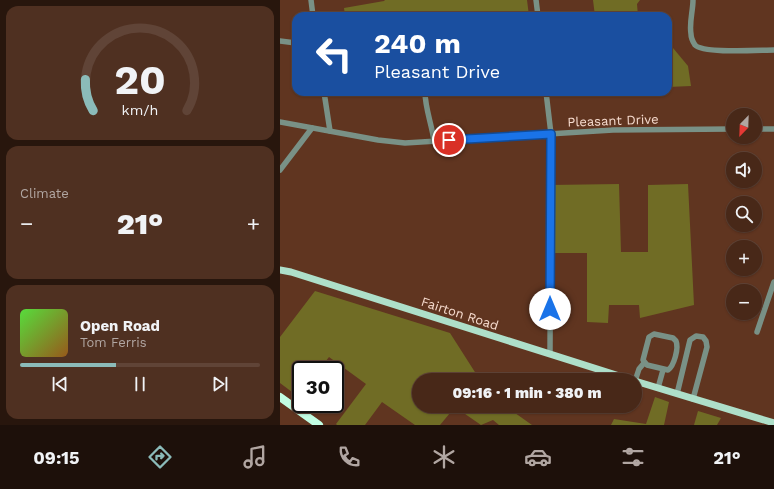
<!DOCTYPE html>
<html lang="en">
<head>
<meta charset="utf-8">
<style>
	:root { --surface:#482818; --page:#4f3021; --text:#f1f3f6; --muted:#b1a6a2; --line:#604437; --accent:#8bbbb9 }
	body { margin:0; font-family:"Work Sans",sans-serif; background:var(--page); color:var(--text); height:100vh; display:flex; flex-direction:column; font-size:15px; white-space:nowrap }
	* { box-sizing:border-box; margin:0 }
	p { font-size:13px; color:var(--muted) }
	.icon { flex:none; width:22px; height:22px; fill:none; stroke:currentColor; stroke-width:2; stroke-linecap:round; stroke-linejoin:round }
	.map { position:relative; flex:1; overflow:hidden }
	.sheet { display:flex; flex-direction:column; gap:6px; padding:6px; background:#28160d; width:280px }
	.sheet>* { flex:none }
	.banner { position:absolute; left:12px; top:12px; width:380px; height:84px; border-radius:12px; box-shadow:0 1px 3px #0004,0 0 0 1px var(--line); background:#1a4fa0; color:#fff; overflow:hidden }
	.needle { width:26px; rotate:203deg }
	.tools { position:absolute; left:446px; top:108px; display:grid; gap:8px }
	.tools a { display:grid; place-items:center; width:36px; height:36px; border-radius:50%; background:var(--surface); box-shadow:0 1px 3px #0004,0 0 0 1px var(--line); font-size:20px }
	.speed { position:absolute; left:12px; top:361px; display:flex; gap:8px; font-size:20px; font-weight:700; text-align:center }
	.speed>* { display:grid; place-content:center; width:52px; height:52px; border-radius:50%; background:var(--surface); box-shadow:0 1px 3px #0004,0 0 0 1px var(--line); line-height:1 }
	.speed .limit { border:2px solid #111; border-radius:6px; background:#fff; color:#111 }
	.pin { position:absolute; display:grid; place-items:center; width:34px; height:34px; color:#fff; margin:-17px; border:2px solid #fff; border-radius:50%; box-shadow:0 1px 4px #0007 }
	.me { position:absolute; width:44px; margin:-22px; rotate:0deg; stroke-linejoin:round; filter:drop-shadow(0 0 3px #0008) }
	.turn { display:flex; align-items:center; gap:14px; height:84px; padding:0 16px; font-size:18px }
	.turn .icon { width:52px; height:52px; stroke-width:2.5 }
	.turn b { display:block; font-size:28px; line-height:34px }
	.big { font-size:30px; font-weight:800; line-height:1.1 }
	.sheet .tile { flex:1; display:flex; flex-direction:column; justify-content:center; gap:6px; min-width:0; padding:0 14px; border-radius:12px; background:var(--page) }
	.sheet .dial { align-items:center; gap:0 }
	.dial svg { height:104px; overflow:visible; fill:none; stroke:var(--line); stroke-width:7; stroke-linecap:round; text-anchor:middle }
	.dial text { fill:var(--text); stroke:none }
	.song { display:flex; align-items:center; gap:12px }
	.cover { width:48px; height:48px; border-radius:6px; background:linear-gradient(135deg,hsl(110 70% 55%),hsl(30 70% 35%)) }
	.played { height:4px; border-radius:2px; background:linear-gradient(90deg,var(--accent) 40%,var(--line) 40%) }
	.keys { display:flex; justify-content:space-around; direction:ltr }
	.heat { display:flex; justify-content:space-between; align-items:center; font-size:22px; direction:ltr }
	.trip { position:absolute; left:132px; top:373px; width:230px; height:40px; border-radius:20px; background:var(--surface); box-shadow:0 1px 3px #0004,0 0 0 1px var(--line); font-weight:800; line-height:40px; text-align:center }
	.tabs { display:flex; height:64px; justify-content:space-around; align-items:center; background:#1d100a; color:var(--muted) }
	.tabs .icon { width:28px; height:28px }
	.tabs .current { color:var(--accent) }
	.tabs b { font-size:18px; color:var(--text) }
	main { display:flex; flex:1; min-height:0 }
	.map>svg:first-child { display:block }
	.green { fill:#706c25 }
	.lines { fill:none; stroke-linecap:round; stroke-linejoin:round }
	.minor { stroke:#799186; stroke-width:5.5 }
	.major { stroke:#aedfc9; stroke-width:7 }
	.highway { stroke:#c2fde3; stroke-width:8 }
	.route-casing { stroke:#114b97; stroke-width:10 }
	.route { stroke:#1a73e8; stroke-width:7 }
	.labels { text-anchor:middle; stroke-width:4; stroke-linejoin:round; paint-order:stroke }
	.street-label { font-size:13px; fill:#f7dccf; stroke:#603520 }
</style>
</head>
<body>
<main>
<section class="sheet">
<div class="tile dial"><svg viewBox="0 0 100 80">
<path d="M14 69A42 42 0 1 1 86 69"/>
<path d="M14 69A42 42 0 0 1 8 45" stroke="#8bbbb9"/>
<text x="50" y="56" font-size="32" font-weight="700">20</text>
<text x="50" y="72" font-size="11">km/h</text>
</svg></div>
<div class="tile"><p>Climate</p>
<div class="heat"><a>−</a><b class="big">21°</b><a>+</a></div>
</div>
<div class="tile">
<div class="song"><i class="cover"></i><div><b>Open Road</b><p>Tom Ferris</p></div></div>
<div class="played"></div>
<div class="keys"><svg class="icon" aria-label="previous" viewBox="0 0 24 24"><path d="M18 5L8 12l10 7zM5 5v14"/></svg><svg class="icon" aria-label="pause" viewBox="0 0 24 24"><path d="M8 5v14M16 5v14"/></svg><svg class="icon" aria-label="next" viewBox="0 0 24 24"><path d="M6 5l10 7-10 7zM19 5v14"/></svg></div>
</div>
</section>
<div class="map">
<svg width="494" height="425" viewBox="0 0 494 425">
	<rect width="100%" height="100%" fill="#603520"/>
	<g class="green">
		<path d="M105,0H247L249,16L65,15L64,8L104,1Z"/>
		<path d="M313,0H360L357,4L358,16H315Z"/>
		<path d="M388,42L408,66L411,86L388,87Z"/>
		<path d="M339,184L341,252H368V185L408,184L414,305L360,318L359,305H329L328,323L307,322V253H271L270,185Z"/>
		<path d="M35,291L170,333L200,380H139V406H225L252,425H219L213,420L201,425L175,407L160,425H135L102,402L85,425H57L56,424L86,384L49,357L39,370H21L20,398L0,383V337Z"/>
		<path d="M375,397L389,402L384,425H331L334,419L366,424Z"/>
		<path d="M418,411L441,418L437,425H414Z"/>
	</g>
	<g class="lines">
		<g class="minor">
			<path d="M31,0L33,16"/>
			<path d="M256,0L258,16"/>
			<path d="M413,0C413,11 409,23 411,34C411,37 413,42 415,45C423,54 480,50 494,50"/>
			<path d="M0,41L16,43"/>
			<path d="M44,92L50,131"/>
			<path d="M145,92C145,108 152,125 154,141"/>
			<path d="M266,92L271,134L270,354"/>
			<path d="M0,122L98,140L125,143L333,130L453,129"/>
			<path d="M475,129H494"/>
			<path d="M0,170L32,128"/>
			<path d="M477,332L494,282"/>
			<path d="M374,334L393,338L396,341C399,348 394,366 388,370L367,365L363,360L369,337Z"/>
			<path d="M355,381L359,369L364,363"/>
			<path d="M378,388L383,370"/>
			<path d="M397,394L410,340L416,336L423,337L426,341L427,347L413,399"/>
		</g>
		<g class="major">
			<path d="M0,270L11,272L352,380"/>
			<path d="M355,381L494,423"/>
		</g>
		<path class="highway" d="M0,397L39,425"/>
	</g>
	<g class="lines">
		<defs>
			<path id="route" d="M169,140L271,134L270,309"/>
		</defs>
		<use href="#route" class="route-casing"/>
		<use href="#route" class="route"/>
	</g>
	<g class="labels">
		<g class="street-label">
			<text transform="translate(333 120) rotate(-2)" y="5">Pleasant Drive</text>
			<text transform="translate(180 313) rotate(18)" y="5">Fairton Road</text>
		</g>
	</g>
</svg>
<div class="tools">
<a><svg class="needle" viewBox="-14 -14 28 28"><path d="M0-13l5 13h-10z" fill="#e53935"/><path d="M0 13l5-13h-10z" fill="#b1a6a2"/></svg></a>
<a><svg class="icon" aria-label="sound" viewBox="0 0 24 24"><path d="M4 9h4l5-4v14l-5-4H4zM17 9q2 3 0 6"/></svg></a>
<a><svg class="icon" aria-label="search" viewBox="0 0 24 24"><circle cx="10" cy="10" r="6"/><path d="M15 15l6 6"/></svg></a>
<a>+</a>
<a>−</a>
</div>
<div class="speed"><div class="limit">30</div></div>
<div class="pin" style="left:169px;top:140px;background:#d93025"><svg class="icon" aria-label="arrive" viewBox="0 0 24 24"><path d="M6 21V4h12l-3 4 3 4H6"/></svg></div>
<svg class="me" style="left:270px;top:309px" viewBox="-20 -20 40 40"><circle r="19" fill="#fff"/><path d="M0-13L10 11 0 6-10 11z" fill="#1a73e8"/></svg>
<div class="trip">09:16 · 1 min · 380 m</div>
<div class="banner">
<div class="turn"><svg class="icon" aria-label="left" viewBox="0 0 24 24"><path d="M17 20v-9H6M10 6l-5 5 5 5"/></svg><div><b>240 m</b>Pleasant Drive</div></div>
</div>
</div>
</main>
<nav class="tabs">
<b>09:15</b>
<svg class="icon current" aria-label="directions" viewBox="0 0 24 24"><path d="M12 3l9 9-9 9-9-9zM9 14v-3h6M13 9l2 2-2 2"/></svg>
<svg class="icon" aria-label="music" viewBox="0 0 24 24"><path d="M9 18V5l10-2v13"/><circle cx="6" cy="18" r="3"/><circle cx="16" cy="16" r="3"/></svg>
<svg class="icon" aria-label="phone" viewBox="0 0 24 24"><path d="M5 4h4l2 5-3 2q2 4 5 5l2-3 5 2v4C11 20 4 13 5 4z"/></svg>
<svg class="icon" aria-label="climate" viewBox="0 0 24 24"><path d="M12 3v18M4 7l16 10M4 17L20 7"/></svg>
<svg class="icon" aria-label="car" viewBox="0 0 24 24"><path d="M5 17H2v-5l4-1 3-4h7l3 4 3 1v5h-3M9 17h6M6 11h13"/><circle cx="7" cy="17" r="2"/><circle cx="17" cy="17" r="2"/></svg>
<svg class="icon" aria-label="filters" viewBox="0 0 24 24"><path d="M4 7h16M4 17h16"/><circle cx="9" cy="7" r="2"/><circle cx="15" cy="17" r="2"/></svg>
<b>21°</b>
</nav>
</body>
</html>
